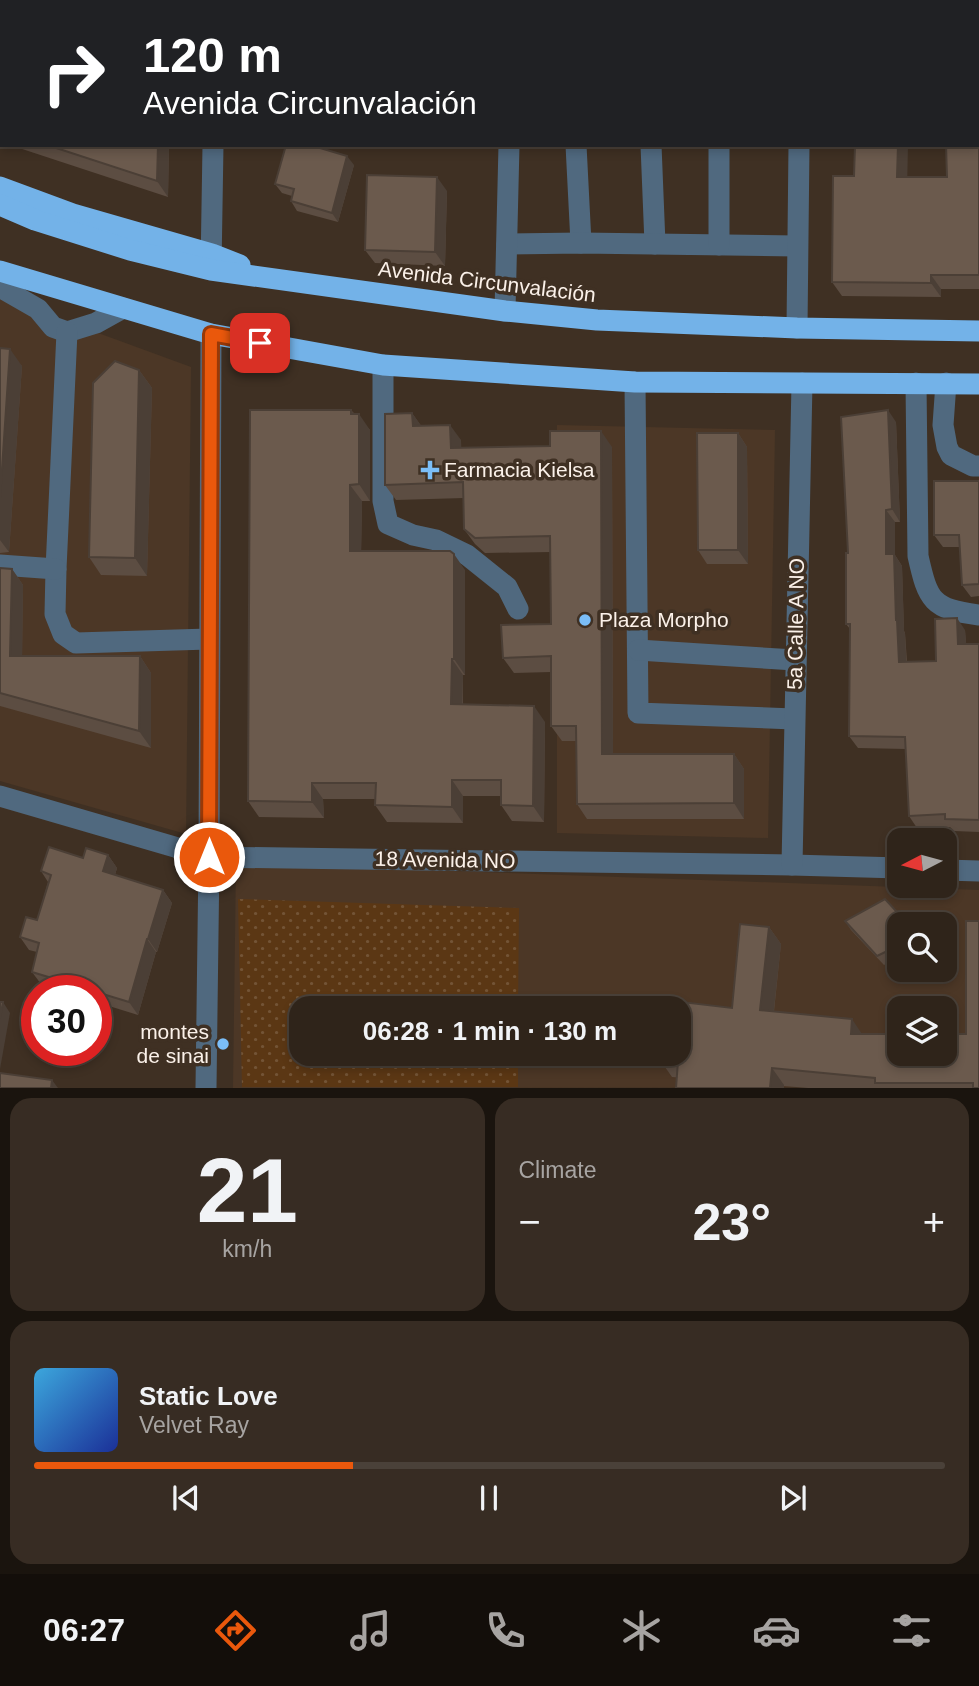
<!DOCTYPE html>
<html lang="en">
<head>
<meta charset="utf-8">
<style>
	:root { --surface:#2f241a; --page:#372c23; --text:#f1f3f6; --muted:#a7a4a2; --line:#4a4139; --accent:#ea580c }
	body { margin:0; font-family:Helvetica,sans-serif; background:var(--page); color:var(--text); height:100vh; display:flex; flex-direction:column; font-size:26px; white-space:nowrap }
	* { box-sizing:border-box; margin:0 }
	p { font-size:23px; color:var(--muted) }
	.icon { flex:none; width:38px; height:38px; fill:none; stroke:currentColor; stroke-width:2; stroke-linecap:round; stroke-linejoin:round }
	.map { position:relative; height:1088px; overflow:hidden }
	.side { display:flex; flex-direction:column; gap:10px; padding:10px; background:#1a140e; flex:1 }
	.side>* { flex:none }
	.guide { position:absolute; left:0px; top:0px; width:980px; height:147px; box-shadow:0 4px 10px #0003,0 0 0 2px var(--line); background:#202124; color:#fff; overflow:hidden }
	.needle { width:46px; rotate:264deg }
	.fabs { position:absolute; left:887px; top:828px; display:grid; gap:14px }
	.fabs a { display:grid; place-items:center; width:70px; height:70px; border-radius:14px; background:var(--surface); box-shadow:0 4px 10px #0003,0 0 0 2px var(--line); font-size:35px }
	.speed { position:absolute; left:21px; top:975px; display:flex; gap:14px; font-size:35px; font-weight:700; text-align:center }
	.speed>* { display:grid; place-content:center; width:91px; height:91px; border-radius:50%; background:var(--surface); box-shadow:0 4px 10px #0003,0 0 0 2px var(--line); line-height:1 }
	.speed .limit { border:10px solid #d22; background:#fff; color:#111 }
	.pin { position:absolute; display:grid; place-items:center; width:60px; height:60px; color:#fff; margin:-30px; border-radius:14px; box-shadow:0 4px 10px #0006 }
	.me { position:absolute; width:77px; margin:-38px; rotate:0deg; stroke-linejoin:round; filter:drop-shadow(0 0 5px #0008) }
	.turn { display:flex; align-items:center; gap:24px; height:147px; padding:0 28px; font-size:32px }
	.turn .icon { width:91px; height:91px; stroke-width:2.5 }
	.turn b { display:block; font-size:49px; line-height:60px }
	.big { font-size:52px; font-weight:700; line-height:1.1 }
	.side .widget { flex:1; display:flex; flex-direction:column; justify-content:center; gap:10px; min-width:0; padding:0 24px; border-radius:21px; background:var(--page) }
	.side .dial { align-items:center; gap:0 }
	.dial b { font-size:91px; line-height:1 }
	.song { display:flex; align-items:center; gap:21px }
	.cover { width:84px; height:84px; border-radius:10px; background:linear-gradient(135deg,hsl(200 70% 55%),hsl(230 70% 35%)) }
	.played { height:7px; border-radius:4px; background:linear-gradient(90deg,var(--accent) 35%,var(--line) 35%) }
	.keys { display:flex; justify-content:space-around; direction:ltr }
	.heat { display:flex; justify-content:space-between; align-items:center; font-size:38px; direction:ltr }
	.side .tiles { flex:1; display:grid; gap:10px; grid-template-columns:1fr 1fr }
	.widget:last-child { grid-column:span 2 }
	.trip { position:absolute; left:289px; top:996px; width:402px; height:70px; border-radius:21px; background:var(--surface); box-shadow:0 4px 10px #0003,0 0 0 2px var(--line); font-weight:700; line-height:70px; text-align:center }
	.dock { display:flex; height:112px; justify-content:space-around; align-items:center; background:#130e0a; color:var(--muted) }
	.dock .icon { width:49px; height:49px }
	.dock .selected { color:var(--accent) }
	.dock b { font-size:32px; color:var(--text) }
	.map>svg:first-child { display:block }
	.built { fill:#4c3726; fill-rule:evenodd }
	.park { fill:url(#park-dots) }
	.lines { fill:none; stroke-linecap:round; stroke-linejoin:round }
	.minor { stroke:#50697f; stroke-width:21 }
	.highway { stroke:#73b2e8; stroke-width:21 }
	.wall { fill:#5c4d42 }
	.shaded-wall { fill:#4b3f36 }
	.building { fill:#6b5a4d; stroke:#4b3f36; stroke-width:2 }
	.route-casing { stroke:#983908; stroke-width:18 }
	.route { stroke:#ea580c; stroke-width:12 }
	.poi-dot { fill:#7bbef8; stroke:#3f3023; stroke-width:2.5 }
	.labels { text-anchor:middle; stroke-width:7; stroke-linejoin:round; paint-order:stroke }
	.street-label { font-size:21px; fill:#fbf1e9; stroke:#3f3023 }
	.poi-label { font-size:21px; fill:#fbf1e9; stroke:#3f3023; text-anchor:start }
</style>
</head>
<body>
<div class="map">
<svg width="979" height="1088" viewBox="0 0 979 1088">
	<defs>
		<pattern id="park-dots" width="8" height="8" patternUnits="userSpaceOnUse" patternTransform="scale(1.75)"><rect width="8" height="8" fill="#5b3714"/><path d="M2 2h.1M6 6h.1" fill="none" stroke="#735436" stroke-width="1.8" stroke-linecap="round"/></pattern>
	</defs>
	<rect width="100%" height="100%" fill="#3f3023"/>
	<g class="built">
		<path d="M0,297L191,367L186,834L0,781Z"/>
		<path d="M557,425L775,430L768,838L557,833Z"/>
		<path d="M236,863L979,890V1087L233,1088ZM900,924H945V970H900ZM301,1008H679V1054H301ZM900,1008H945V1054H900Z"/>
	</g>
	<path class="park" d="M238,899L519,908L518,1008H301V1054H518V1087H242Z"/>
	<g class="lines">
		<g class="minor">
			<path d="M56,0V2"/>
			<path d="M133,0V2"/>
			<path d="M569,0V2"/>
			<path d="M645,0L646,2"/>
			<path d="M215,2V0"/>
			<path d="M511,2V0"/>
			<path d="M720,2V0"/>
			<path d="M801,2V0"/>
			<path d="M576,145L581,243"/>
			<path d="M651,145L655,244"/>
			<path d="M507,244L581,243L797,246"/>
			<path d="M719,245V145"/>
			<path d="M211,269L213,145"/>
			<path d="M0,287L38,309L53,327L67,332L96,323L123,308"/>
			<path d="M505,311L509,145"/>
			<path d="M797,328L799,145"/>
			<path d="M67,332L56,569L55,614L63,634L76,643L209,639"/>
			<path d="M383,365V501L388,524L413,535L436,540L467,555L507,587L518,609"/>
			<path d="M635,382L638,713L794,719"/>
			<path d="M916,383L918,556C928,601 932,609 979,615"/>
			<path d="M946,383L943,425L947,447L951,455L973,466H979"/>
			<path d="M0,565L56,569"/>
			<path d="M638,650L795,660"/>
			<path d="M0,796L209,857L792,865L900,868"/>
			<path d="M792,865L802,383"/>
			<path d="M945,870L979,871"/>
			<path d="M206,1088L209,857L211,334"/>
		</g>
		<g class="highway">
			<path d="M0,187L73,214L212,254L240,265"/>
			<path d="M0,205L35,220L130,250L211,270L505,311L597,320L797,328L979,331"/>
			<path d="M0,271L211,334L383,365L635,382L979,384"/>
		</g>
	</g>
	<g class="wall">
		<path d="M0,0H27V2H2V101L0,102Z"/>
		<path d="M979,0V289H941V297L842,296L832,282L854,176L947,177Z"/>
		<path d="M12,145H169L168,197L13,146Z"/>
		<path d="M354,165L338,222L297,211L291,201L292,196L282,193L275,184Z"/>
		<path d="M447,191L445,266L375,263L365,250Z"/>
		<path d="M0,348L22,366L9,552L0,553Z"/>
		<path d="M139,370L152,388L147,576L101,575L89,557Z"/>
		<path d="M351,410L370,430V501H362L361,551L465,570V675H463V704L545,722L544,822L512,821L501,805V796H463V823L387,822L375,805L376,799H323L324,818L259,817L248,801Z"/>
		<path d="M412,413L421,426L461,440V448L612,447L613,754H734L744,769V819H587L577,804V741H562L551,726V672L514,673L503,658L551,624V552L485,553L475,544L464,529V498L396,500L385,485Z"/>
		<path d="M896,422L900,522H895V555L902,566L904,631L905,633L907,662L936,661L965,630L966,644H979V832L954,831L950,827L917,828L909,816L906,749L858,748L849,736L850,629L846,624L848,553Z"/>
		<path d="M738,433L747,447L748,564H707L698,550Z"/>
		<path d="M979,481V596L971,597L962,585L960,547H943L934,535Z"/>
		<path d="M0,568L12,569L23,585L22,656H140L151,673V748L0,706Z"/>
		<path d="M108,855L117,868L115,875L163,890L172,903L157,952H156L138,1015L96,1002V990H60L41,984L32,972L37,952L29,950L20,937L37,920L48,882L41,871L83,858Z"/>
		<path d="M845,921L900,924V958L884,965L851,930Z"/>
		<path d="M769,927L781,944L774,1011L945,1054L979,1088H808L672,1077L660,1060L732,1008Z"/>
	</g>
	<g class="shaded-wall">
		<path d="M158,145H169L168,197L157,181Z"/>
		<path d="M898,145H908L907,191L897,177Z"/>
		<path d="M347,156L354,165L338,222L332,213Z"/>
		<path d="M437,177L447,191L445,266L435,252Z"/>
		<path d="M931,275L941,289V297L931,283Z"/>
		<path d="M10,349L22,366L9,552L0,540V499Z"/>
		<path d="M139,370L152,388L147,576L135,558Z"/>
		<path d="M351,410L359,422V414L370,430V501L359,484Z"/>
		<path d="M888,410L896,422L900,522L892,509Z"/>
		<path d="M412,413L423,428L413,426Z"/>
		<path d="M450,425L461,440L462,463L451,448Z"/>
		<path d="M601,431L612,447L613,769L602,754Z"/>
		<path d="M738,433L747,447L748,564L738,550Z"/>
		<path d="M350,485L362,501L361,567L350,551Z"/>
		<path d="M886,510L895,522V555L902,566L904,631L905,633L907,674L899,662L896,620L886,554Z"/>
		<path d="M454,554L465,570V675L454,659Z"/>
		<path d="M12,569L23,585L22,673L10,656Z"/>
		<path d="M957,618L965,630L967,656L958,644Z"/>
		<path d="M140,656L151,673V748L139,731Z"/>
		<path d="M452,659L463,675L462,720L451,704Z"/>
		<path d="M534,706L545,722L544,822L533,806Z"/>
		<path d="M734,754L744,769V819L734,803Z"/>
		<path d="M452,780L463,796V823L452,807Z"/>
		<path d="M312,783L323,799L324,818L312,802Z"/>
		<path d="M108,855L117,868L112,884L103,871Z"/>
		<path d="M163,890L172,903L157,952L148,939Z"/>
		<path d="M769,927L781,944L772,1027L760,1010Z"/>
		<path d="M147,939L156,952L138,1015L129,1002Z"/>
		<path d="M3,1002L10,1013L0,1069V1018Z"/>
		<path d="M852,1019L864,1037L851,1034Z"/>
		<path d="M772,1068L784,1085V1088H770Z"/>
		<path d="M52,1080L58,1088H51Z"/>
	</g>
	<g class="building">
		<path d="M0,0H17L24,2H2V75L0,77Z"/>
		<path d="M161,0V2H137V1Z"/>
		<rect x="268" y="0" width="21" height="2"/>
		<path d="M926,0H979V275H931V283L832,282L833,176H854L855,145H898L897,177H947L946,145H978V2H927Z"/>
		<path d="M47,145H158L157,181Z"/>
		<path d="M286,145H310L347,156L332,213L291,201L294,189L275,184Z"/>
		<path d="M367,175L437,177L435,252L365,250Z"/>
		<path d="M0,348L10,349L0,499Z"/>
		<path d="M115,361L139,370L135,558L89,557L93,383Z"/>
		<path d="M250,410H351V414H359V484L350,485V551H450L454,554V659H452L451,704L534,706L533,806L501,805V780H452V807L375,805L376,783H312V802L248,801Z"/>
		<path d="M888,410L892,509L886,510V554H894L896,620H897L899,662L936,661L935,619L957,618L958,644H979V820L945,819V814L909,816L905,737L849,736L850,624H846V553H848L841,417Z"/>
		<path d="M412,413L413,426L450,425L451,448L550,446V431H601L602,754H734V803L577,804L576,726H551V656L503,658L501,625L551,624L550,536L475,538L464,529L463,482L385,485V414Z"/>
		<path d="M697,433H738V550H698Z"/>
		<path d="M934,481H979V584L962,585L959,535H934Z"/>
		<path d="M0,568L12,569L10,656H140L139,731L0,693Z"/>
		<path d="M49,847L83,858L86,848L108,855L103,871L163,890L148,939H147L129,1002L96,992V990H91L32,972L39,943L20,937L26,917L37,920L51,875L41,871Z"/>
		<path d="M885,899L908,924H900V945L877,956L845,921Z"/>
		<path d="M966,921H979V1088H973V1083H875V1078L772,1068L770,1088H676L678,1061L660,1060V1054H679V1008H664L665,1000L732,1008L740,924L769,927L760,1010L852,1019L851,1034H900V1054H945V1034H966Z"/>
		<path d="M0,1002H3L0,1018Z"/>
		<path d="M0,1073L52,1080L51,1088H0Z"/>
	</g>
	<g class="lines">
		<defs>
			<path id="route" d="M209,857L211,334L260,343"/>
		</defs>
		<use href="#route" class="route-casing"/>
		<use href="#route" class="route"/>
	</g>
	<g class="poi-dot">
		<path d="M426.5 459.5h7v7h7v7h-7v7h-7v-7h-7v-7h7z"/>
		<circle cx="585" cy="620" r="7"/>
		<circle cx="223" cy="1044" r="7"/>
	</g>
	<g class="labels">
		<g class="street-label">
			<text transform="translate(487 282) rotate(7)" y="7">Avenida Circunvalación</text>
			<text transform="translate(796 624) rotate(-89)" y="7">5a Calle A NO</text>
			<text transform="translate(445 860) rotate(1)" y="7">18 Avenida NO</text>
		</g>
		<g class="poi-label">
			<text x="444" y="477">Farmacia Kielsa</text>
			<text x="599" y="627">Plaza Morpho</text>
			<text x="209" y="1039" text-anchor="end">montes<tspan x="209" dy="24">de sinai</tspan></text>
		</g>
	</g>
</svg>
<div class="fabs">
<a><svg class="needle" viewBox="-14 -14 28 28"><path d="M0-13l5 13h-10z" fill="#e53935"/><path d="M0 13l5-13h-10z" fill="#a7a4a2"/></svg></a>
<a><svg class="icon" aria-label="search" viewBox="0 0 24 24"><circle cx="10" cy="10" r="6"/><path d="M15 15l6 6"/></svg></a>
<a><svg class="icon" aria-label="layers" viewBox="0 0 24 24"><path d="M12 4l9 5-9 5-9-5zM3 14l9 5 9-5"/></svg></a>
</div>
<div class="speed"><div class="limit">30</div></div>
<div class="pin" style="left:260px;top:343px;background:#d93025"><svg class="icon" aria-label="arrive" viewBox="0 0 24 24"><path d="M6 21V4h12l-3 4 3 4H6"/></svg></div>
<svg class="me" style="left:209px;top:857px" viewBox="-20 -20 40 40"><circle r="17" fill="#ea580c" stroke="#fff" stroke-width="3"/><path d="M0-11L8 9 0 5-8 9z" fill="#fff"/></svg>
<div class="trip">06:28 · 1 min · 130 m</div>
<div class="guide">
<div class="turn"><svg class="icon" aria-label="right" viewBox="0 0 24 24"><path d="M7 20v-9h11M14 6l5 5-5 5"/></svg><div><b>120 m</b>Avenida Circunvalación</div></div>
</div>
</div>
<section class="side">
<div class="tiles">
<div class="widget dial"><b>21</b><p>km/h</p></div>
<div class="widget"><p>Climate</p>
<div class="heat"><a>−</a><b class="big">23°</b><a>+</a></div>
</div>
<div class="widget">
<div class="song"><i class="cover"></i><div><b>Static Love</b><p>Velvet Ray</p></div></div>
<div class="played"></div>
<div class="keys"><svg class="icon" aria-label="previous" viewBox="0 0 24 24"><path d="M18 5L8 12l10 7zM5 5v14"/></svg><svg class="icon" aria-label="pause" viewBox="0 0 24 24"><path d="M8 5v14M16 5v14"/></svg><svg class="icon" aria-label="next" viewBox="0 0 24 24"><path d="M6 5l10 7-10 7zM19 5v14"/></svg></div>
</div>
</div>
</section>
<nav class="dock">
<b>06:27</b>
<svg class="icon selected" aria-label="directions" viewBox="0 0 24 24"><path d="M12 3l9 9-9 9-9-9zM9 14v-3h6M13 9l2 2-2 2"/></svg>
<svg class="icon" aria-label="music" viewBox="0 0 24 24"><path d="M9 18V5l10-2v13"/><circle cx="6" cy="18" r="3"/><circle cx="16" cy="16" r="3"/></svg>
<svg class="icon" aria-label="phone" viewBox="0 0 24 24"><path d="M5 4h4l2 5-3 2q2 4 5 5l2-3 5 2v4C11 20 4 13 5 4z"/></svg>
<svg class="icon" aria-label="climate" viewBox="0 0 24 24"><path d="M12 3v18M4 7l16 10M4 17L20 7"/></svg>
<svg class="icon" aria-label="car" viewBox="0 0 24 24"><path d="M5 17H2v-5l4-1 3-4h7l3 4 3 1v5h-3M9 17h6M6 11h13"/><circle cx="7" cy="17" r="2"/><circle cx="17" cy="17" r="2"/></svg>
<svg class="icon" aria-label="filters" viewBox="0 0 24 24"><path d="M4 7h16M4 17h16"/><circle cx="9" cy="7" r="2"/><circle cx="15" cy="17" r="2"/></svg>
</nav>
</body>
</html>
